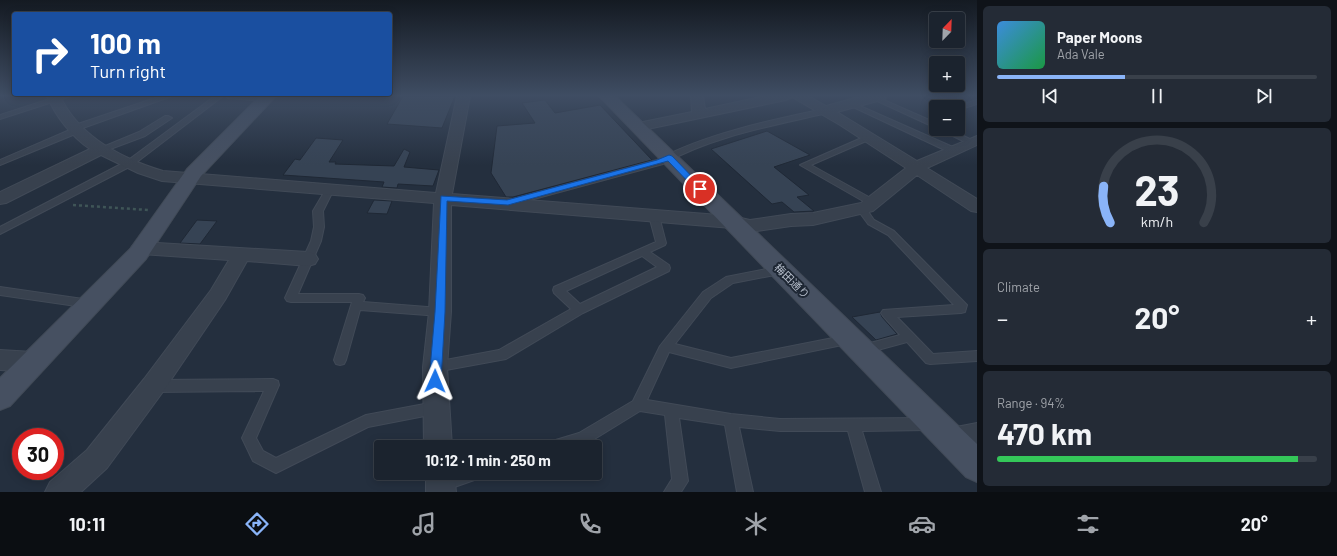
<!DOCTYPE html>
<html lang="en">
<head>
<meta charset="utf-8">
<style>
	:root { --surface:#1b232e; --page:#242b36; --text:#f1f3f6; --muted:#a0a4aa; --line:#39404a; --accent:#8ab4f8 }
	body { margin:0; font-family:Barlow,"Noto Sans JP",sans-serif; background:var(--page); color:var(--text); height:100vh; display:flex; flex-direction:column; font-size:15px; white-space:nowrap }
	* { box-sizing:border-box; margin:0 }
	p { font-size:13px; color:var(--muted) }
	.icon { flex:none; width:22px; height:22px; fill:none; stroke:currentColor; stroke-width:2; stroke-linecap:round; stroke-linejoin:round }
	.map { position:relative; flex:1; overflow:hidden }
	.sheet { display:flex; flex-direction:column; gap:6px; padding:6px; background:#0f1319; width:360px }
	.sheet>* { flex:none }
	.banner { position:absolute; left:12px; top:12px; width:380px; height:84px; border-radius:4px; box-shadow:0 2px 10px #0003,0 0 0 1px var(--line); background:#1a4fa0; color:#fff; overflow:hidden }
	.needle { width:26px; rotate:23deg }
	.controls { position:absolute; left:929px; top:12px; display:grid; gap:8px }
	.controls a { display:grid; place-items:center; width:36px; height:36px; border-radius:4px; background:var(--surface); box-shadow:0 2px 10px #0003,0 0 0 1px var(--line); font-size:20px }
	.speed { position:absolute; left:12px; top:428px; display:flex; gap:8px; font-size:20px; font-weight:700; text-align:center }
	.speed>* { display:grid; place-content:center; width:52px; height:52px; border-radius:50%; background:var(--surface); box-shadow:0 2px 10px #0003,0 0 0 1px var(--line); line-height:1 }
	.speed .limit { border:6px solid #d22; background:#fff; color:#111 }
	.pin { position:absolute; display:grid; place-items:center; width:34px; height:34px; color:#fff; margin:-17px; border:2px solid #fff; border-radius:50%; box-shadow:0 1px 4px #0007 }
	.me { position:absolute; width:44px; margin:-22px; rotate:1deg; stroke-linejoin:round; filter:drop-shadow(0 0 3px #0008) }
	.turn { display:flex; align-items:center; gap:14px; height:84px; padding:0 12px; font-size:18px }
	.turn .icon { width:52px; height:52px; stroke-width:2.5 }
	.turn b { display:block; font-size:28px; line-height:34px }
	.big { font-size:30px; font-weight:700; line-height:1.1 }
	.sheet .tile { flex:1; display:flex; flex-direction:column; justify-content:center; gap:6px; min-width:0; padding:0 14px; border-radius:6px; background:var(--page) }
	.sheet .dial { align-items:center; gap:0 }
	.dial svg { height:104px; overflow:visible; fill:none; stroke:var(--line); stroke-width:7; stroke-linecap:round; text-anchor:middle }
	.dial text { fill:var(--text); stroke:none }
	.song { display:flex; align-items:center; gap:12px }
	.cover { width:48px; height:48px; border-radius:6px; background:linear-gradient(135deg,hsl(210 70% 55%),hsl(140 70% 35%)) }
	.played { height:4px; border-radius:2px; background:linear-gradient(90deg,var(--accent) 40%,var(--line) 40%) }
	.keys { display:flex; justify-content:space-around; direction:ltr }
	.heat { display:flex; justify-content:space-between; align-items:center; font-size:22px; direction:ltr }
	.charge { height:6px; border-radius:3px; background:linear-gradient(90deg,#34c759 94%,var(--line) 0) }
	.trip { position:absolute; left:374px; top:440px; width:228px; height:40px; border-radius:4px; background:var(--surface); box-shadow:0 2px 10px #0003,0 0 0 1px var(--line); font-weight:700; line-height:40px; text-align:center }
	.menu { display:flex; height:64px; justify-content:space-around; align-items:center; background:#0b0e12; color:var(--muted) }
	.menu .icon { width:28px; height:28px }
	.menu .current { color:var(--accent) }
	.menu b { font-size:18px; color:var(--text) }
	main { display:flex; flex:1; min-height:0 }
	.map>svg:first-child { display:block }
	.building { fill:#364354; stroke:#1f2835 }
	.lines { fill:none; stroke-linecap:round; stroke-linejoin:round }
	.lane-casing { stroke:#414a57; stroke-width:2 }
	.street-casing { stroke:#414a57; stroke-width:2 }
	.secondary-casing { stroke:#414a57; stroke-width:2 }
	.path { stroke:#3f5557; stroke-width:2.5; stroke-dasharray:3 3; stroke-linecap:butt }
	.lane { fill:#38414e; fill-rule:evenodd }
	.street { fill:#38414e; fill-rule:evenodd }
	.secondary { fill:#465061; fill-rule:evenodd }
	.route { fill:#1a73e8; stroke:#114b97 }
	.labels { text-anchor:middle; stroke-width:4; stroke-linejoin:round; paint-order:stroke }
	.street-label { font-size:11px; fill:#b4bcc9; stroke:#1d2633 }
</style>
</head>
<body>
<main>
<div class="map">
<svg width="977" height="492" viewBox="0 0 977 492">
	<rect width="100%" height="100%" fill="#242f3e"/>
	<g class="building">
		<path d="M403,96H455L442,128L387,124Z"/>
		<path d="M545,100L555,113L600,105L652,160L513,197H506L491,173L497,126L535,123L522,103Z"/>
		<path d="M767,131L810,155L774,167L809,195L797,197L814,211L794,212L782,202L772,204L711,149Z"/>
		<path d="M316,138L343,140L329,162H336L335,164L394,166L404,149L410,152L404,167L439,170L433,186L398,184L397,188L382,187L384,182L283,175L295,159L300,160Z"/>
		<path d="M374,200L392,201L387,214L367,213Z"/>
		<path d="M197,220L217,221L200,244L180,243Z"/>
		<path d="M880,312L882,317L897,334L876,340L852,317Z"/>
	</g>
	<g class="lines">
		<defs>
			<g id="lane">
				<path d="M59,96H71L0,119V115Z"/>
				<path d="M161,96H172L80,129V132L0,165V160L72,129V126Z"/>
				<path d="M215,96H223L133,165L0,234V227L127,161Z"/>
				<path d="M225,96H259L269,99L266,101L228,98Z"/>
				<path d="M873,96L877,97L936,123V128L873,99L872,98Z"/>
				<path d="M928,96H938L958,106L977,100V104L958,110V107H949Z"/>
				<path d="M851,102L955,148L956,150L952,152H949L849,105V103Z"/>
				<path d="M824,109L828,111L827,113C772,126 713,136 663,164L508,206L503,203L505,201L657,160C705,134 771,120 824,109Z"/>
				<path d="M165,116H168L172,118L145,136L105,151H102L98,149L139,132Z"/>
				<path d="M939,129H949L976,142L972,144H969Z"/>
				<path d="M866,136H869L873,138L811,165L876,201L878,203L876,205H870L800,165Z"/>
				<path d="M330,186L334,189L323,211L324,227L321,241L298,294H359L363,295L365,298L363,302L440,308L444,309L446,312L444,315L440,316L360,310L346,360L344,364L340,365L336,364L334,360L352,302H291L287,301L285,298L311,241L314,227L313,211L326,189Z"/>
				<path d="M862,206L865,207L874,220L894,231L967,305L965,312L961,313L897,317L933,354L977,351V361L930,364L926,363L907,342L863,354L859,352L857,349L859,346L900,335L883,316L881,313L883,310L954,305L888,235L868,224L857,209Z"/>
				<path d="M654,213L659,216L666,243L665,245L650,252L669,265L670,268L669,271L583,313L506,359L435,372L431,371L429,367L431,363L435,362L499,350L571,309L554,293L553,290L554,287L656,242L649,216ZM642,256L657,267L580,304L566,291Z"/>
				<path d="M781,266L785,267L786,270L785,273L733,283L711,298L675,344L731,358L848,335L852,337L854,340L852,343L731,368L669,352L647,400L731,414L780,419L928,418L933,420L935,424L933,428L928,430L862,431L881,492H865L848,431H780L739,427L753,492H737L725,425L679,418L688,481L681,492H664L672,479L665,415L640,411L588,443L575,447H547L549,442L579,433L633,401L660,346L703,292L726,277Z"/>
				<path d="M0,287L90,300L94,301L96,304L94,307L90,308L0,295Z"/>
				<path d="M273,379L278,381L279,385L256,438L263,451L276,458L366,415L435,402L440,404L442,408L440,412L435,414L368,427L276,473L253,461L242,438L264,391L154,392L149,390L148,386L149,382L154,380Z"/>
				<path d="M453,473H482L480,478L443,491L438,489L435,484L438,479Z"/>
			</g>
			<g id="street">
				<path d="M47,96H60C79,137 123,159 163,171L436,193L457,96H470L452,194L732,216L750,220L791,214L813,213L861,203L906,168L840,125L792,97L786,100L638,131L633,130L631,127L633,124L692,112L691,96H703L705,109L765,96H808L826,106L863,96H886L885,99L837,112L917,161L977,136V145L927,168L977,199V212L971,211L917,175L873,211L813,225L791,226L750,232L732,228L451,205V312L447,367L452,447H424L423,367L429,312L434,203L162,181L138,173L101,155L6,203L0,204V192L90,149C72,137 56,117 47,96Z"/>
				<path d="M141,242L308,252L315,254L318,259L315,264L308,266L247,261L225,300L162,393L107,468L81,492H45L50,482L87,450L144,379L211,290L229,260L141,254L134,252L131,248L134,244Z"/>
				<path d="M0,350L33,352L41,355L45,362L41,369L33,372L0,370Z"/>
				<path d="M977,423V447L951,452L941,449L938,440L941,431L951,428Z"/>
				<path d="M426,473H454L456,492H426Z"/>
			</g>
			<g id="secondary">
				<path d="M260,96H276L201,176L146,259L10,406L0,410V378L130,249L187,169Z"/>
				<path d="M599,96H615L977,444V482L966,477Z"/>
			</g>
		</defs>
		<use href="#lane" class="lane-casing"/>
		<use href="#street" class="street-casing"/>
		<use href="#secondary" class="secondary-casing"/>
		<path class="path" d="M73,205L148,210"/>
		<use href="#lane" class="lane"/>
		<use href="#street" class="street"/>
		<use href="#secondary" class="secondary"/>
	</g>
	<linearGradient id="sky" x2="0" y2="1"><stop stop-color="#141a22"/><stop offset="0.58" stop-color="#3f4d63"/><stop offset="1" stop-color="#3f4d63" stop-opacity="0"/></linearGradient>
	<rect width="977" height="165" fill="url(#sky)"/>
	<path class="route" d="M669,155L672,156L703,188V191H697L668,161L508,205L447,201L445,312L441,381L439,384L435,386L431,384L429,381L435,312L441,196L507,200L657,160Z"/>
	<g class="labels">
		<g class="street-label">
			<text transform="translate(792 281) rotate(45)" y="4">梅田通り</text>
		</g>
	</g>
</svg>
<div class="controls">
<a><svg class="needle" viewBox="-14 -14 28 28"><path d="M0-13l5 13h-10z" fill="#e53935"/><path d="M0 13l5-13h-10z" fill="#a0a4aa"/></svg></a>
<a>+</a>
<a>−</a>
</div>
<div class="speed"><div class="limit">30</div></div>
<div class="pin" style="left:700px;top:189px;background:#d93025"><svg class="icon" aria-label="arrive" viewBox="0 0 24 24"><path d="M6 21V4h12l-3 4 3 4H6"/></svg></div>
<svg class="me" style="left:435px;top:381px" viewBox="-20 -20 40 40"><path d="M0-17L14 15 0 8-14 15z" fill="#1a73e8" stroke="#fff" stroke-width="4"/></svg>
<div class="trip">10:12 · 1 min · 250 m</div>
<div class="banner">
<div class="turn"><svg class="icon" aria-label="right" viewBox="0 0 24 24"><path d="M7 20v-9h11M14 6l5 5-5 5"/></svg><div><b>100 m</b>Turn right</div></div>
</div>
</div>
<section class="sheet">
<div class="tile">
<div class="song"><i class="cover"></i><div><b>Paper Moons</b><p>Ada Vale</p></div></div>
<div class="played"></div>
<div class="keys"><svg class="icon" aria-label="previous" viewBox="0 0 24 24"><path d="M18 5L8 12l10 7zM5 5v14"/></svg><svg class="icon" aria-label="pause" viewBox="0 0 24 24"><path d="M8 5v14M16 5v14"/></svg><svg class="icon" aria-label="next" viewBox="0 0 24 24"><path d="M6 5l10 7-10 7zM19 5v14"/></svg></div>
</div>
<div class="tile dial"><svg viewBox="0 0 100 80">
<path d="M14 69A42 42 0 1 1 86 69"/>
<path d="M14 69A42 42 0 0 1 9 41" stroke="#8ab4f8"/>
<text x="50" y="56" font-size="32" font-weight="700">23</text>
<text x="50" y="72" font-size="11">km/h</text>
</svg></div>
<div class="tile"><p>Climate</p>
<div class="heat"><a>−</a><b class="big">20°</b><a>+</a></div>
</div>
<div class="tile"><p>Range · 94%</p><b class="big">470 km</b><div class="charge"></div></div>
</section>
</main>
<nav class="menu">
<b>10:11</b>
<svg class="icon current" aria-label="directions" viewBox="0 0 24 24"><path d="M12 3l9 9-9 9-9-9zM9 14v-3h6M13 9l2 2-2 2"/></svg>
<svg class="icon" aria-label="music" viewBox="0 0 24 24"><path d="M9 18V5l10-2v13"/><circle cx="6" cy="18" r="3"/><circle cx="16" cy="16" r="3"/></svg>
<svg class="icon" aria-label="phone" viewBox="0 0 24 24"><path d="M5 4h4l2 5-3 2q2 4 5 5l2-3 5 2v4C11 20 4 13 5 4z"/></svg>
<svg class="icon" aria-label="climate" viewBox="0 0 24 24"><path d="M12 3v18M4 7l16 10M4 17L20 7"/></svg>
<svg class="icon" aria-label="car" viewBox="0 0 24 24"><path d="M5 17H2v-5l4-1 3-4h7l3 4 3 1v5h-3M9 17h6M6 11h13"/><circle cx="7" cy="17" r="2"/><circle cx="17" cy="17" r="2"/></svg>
<svg class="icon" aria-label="filters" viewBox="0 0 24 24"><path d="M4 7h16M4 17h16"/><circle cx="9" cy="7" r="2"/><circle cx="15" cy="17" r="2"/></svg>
<b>20°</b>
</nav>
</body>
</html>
